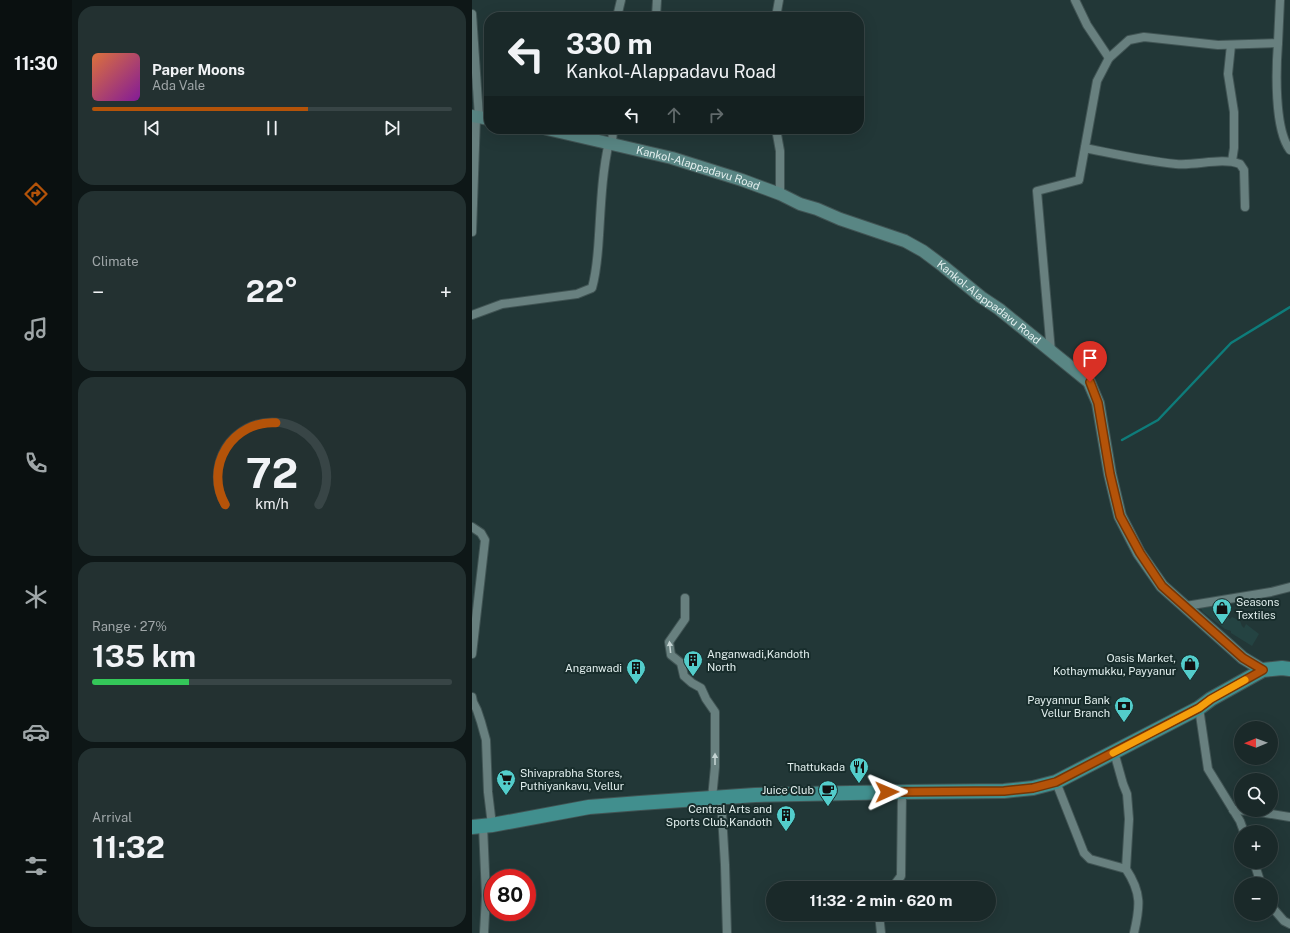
<!DOCTYPE html>
<html lang="en">
<head>
<meta charset="utf-8">
<style>
	:root { --surface:#1a2929; --page:#233131; --text:#f1f3f6; --muted:#9fa6a8; --line:#384546; --accent:#b45309 }
	body { margin:0; font-family:"Public Sans",sans-serif; background:var(--page); color:var(--text); height:100vh; display:flex; flex-direction:column; font-size:15px; white-space:nowrap }
	* { box-sizing:border-box; margin:0 }
	p { font-size:13px; color:var(--muted) }
	.icon { flex:none; width:22px; height:22px; fill:none; stroke:currentColor; stroke-width:2; stroke-linecap:round; stroke-linejoin:round }
	.map { position:relative; flex:1; overflow:hidden }
	.details { display:flex; flex-direction:column; gap:6px; padding:6px; background:#0e1717; width:400px }
	.details>* { flex:none }
	.hud { position:absolute; left:12px; top:12px; width:380px; height:122px; border-radius:16px; box-shadow:0 4px 16px #0002,0 0 0 1px var(--line); background:#1a2929; color:var(--text); overflow:hidden }
	.needle { width:26px; rotate:269deg }
	.buttons { position:absolute; left:762px; top:721px; display:grid; gap:8px }
	.buttons a { display:grid; place-items:center; width:44px; height:44px; border-radius:50%; background:var(--surface); box-shadow:0 4px 16px #0002,0 0 0 1px var(--line); font-size:20px }
	.speed { position:absolute; left:12px; top:869px; display:flex; gap:8px; font-size:20px; font-weight:700; text-align:center }
	.speed>* { display:grid; place-content:center; width:52px; height:52px; border-radius:50%; background:var(--surface); box-shadow:0 4px 16px #0002,0 0 0 1px var(--line); line-height:1 }
	.speed .limit { border:6px solid #d22; background:#fff; color:#111 }
	.pin { position:absolute; display:grid; place-items:center; width:34px; height:34px; color:#fff; margin:-41px -17px; border-radius:50% 50% 50% 0; rotate:-45deg; box-shadow:0 0 4px #0007 }
	.pin .icon { rotate:45deg }
	.me { position:absolute; width:44px; margin:-22px; rotate:89deg; stroke-linejoin:round; filter:drop-shadow(0 0 3px #0008) }
	.turn { display:flex; align-items:center; gap:14px; height:84px; padding:0 16px; font-size:18px }
	.turn .icon { width:52px; height:52px; stroke-width:2.5 }
	.turn b { display:block; font-size:28px; line-height:34px }
	.lanes { display:flex; align-items:center; height:38px; padding:0 16px; background:#0003; justify-content:center; gap:20px; direction:ltr }
	.lanes .off { opacity:.35 }
	.big { font-size:30px; font-weight:700; line-height:1.1 }
	.details .widget { flex:1; display:flex; flex-direction:column; justify-content:center; gap:6px; min-width:0; padding:0 14px; border-radius:16px; background:var(--page) }
	.details .dial { align-items:center; gap:0 }
	.dial svg { height:104px; overflow:visible; fill:none; stroke:var(--line); stroke-width:7; stroke-linecap:round; text-anchor:middle }
	.dial text { fill:var(--text); stroke:none }
	.song { display:flex; align-items:center; gap:12px }
	.cover { width:48px; height:48px; border-radius:6px; background:linear-gradient(135deg,hsl(20 70% 55%),hsl(290 70% 35%)) }
	.played { height:4px; border-radius:2px; background:linear-gradient(90deg,var(--accent) 60%,var(--line) 60%) }
	.keys { display:flex; justify-content:space-around; direction:ltr }
	.heat { display:flex; justify-content:space-between; align-items:center; font-size:22px; direction:ltr }
	.charge { height:6px; border-radius:3px; background:linear-gradient(90deg,#34c759 27%,var(--line) 0) }
	.trip { position:absolute; left:294px; top:881px; width:230px; height:40px; border-radius:20px; background:var(--surface); box-shadow:0 4px 16px #0002,0 0 0 1px var(--line); font-weight:700; line-height:40px; text-align:center }
	main { display:flex; flex:1; min-height:0 }
	.dock { display:flex; flex-direction:column; width:72px; justify-content:space-around; align-items:center; background:#0a1010; color:var(--muted) }
	.dock .icon { width:28px; height:28px }
	.dock .on { color:var(--accent) }
	.dock b { font-size:18px; color:var(--text) }
	.map>svg:first-child { display:block }
	.built { fill:#244342 }
	.lines { fill:none; stroke-linecap:round; stroke-linejoin:round }
	.stream { stroke:#0e7c7a; stroke-width:2.5 }
	.minor-casing { stroke:#415454; stroke-width:10 }
	.secondary-casing { stroke:#415454; stroke-width:14 }
	.trunk-casing { stroke:#415454; stroke-width:16 }
	.minor { stroke:#68807f; stroke-width:8 }
	.secondary { stroke:#598684; stroke-width:12 }
	.trunk { stroke:#418f8e; stroke-width:14 }
	.oneway { fill:#c4d3d2 }
	.route-casing { stroke:#753606; stroke-width:10 }
	.route { stroke:#b45309; stroke-width:7 }
	.slow { stroke:#f59e0b; stroke-width:7 }
	.labels { text-anchor:middle; stroke-width:4; stroke-linejoin:round; paint-order:stroke }
	.street-label { font-size:11px; fill:#e2efee; stroke:#182d2c }
	.poi-label { font-size:11px; fill:#e2efee; stroke:#182d2c; text-anchor:end }
</style>
</head>
<body>
<main>
<nav class="dock">
<b>11:30</b>
<svg class="icon on" aria-label="directions" viewBox="0 0 24 24"><path d="M12 3l9 9-9 9-9-9zM9 14v-3h6M13 9l2 2-2 2"/></svg>
<svg class="icon" aria-label="music" viewBox="0 0 24 24"><path d="M9 18V5l10-2v13"/><circle cx="6" cy="18" r="3"/><circle cx="16" cy="16" r="3"/></svg>
<svg class="icon" aria-label="phone" viewBox="0 0 24 24"><path d="M5 4h4l2 5-3 2q2 4 5 5l2-3 5 2v4C11 20 4 13 5 4z"/></svg>
<svg class="icon" aria-label="climate" viewBox="0 0 24 24"><path d="M12 3v18M4 7l16 10M4 17L20 7"/></svg>
<svg class="icon" aria-label="car" viewBox="0 0 24 24"><path d="M5 17H2v-5l4-1 3-4h7l3 4 3 1v5h-3M9 17h6M6 11h13"/><circle cx="7" cy="17" r="2"/><circle cx="17" cy="17" r="2"/></svg>
<svg class="icon" aria-label="filters" viewBox="0 0 24 24"><path d="M4 7h16M4 17h16"/><circle cx="9" cy="7" r="2"/><circle cx="15" cy="17" r="2"/></svg>
</nav>
<section class="details">
<div class="widget">
<div class="song"><i class="cover"></i><div><b>Paper Moons</b><p>Ada Vale</p></div></div>
<div class="played"></div>
<div class="keys"><svg class="icon" aria-label="previous" viewBox="0 0 24 24"><path d="M18 5L8 12l10 7zM5 5v14"/></svg><svg class="icon" aria-label="pause" viewBox="0 0 24 24"><path d="M8 5v14M16 5v14"/></svg><svg class="icon" aria-label="next" viewBox="0 0 24 24"><path d="M6 5l10 7-10 7zM19 5v14"/></svg></div>
</div>
<div class="widget"><p>Climate</p>
<div class="heat"><a>−</a><b class="big">22°</b><a>+</a></div>
</div>
<div class="widget dial"><svg viewBox="0 0 100 80">
<path d="M14 69A42 42 0 1 1 86 69"/>
<path d="M14 69A42 42 0 0 1 53 6" stroke="#b45309"/>
<text x="50" y="56" font-size="32" font-weight="700">72</text>
<text x="50" y="72" font-size="11">km/h</text>
</svg></div>
<div class="widget"><p>Range · 27%</p><b class="big">135 km</b><div class="charge"></div></div>
<div class="widget"><p>Arrival</p><b class="big">11:32</b></div>
</section>
<div class="map">
<svg width="818" height="933" viewBox="0 0 818 933">
	<rect width="100%" height="100%" fill="#223737"/>
	<path class="built" d="M747,601L750,609L746,611L748,612L758,619L760,617L768,621L770,626L772,628L774,624L787,634L780,646L759,633V631L753,629L731,612L728,606Z"/>
	<g class="lines">
		<path class="stream" d="M650,440L686,420L759,343L818,307"/>
		<defs>
			<g id="minor">
				<path d="M603,0L615,25L637,58"/>
				<path d="M0,14L7,117"/>
				<path d="M145,17L149,0"/>
				<path d="M184,17L185,0"/>
				<path d="M304,17L307,0"/>
				<path d="M806,43C804,69 802,129 818,150"/>
				<path d="M759,45L756,74L762,112V148L760,161"/>
				<path d="M304,129L308,151V194"/>
				<path d="M140,143L141,129"/>
				<path d="M613,148C643,154 673,161 704,164C725,166 749,157 768,164L772,170L773,207"/>
				<path d="M0,232L4,117"/>
				<path d="M0,315L30,304L105,294L120,288C125,270 126,253 127,235C129,204 130,173 137,142"/>
				<path d="M579,352L565,191L607,180L625,81L637,58L657,40L672,37L746,45L806,43L808,0"/>
				<path d="M0,527L9,533L13,540L0,654"/>
				<path d="M213,598V619L197,642L199,655L209,663L212,676L220,683L229,688L234,699L243,712V767L240,798"/>
				<path d="M714,606L799,592L818,587"/>
				<path d="M0,697L1,702L5,710L9,722L14,740L16,792L20,825"/>
				<path d="M727,708L736,769L768,821L772,832"/>
				<path d="M642,752L651,784L655,794L657,819L654,869"/>
				<path d="M584,782L612,853L618,859L654,869C670,893 668,907 662,933"/>
				<path d="M249,798L253,865L255,933"/>
				<path d="M761,810L781,811L818,817"/>
				<path d="M11,826L14,896L12,933"/>
				<path d="M782,862L789,884"/>
				<path d="M420,888L429,876L430,792"/>
				<path d="M799,906L812,921L818,924"/>
				<path d="M407,914L409,933"/>
			</g>
			<g id="secondary">
				<path d="M0,116L17,119"/>
				<path id="s1" d="M75,129L200,158L270,180L308,194L328,204L345,209L368,219L433,241L451,251L471,266L509,297L527,309L617,382L626,403L638,474L648,516L667,553L690,586L771,658L791,670"/>
			</g>
			<path id="trunk" d="M0,827L20,825L117,807L168,803L283,795L430,792L532,791L561,788L584,782L727,708L739,699L791,670L810,668L818,669"/>
		</defs>
		<use href="#minor" class="minor-casing"/>
		<use href="#secondary" class="secondary-casing"/>
		<use href="#trunk" class="trunk-casing"/>
		<use href="#minor" class="minor"/>
		<use href="#secondary" class="secondary"/>
		<use href="#trunk" class="trunk"/>
	</g>
	<defs><path id="oneway-solid" d="M-6-.8H1V-3.2L6.5 0L1 3.2V.8H-6Z"/></defs>
	<g class="oneway">
		<use href="#oneway-solid" transform="translate(198 647) rotate(-96)"/>
		<use href="#oneway-solid" transform="translate(243 759) rotate(-90)"/>
	</g>
	<g class="lines">
		<defs>
			<path id="route" d="M415,792L532,791L561,788L584,782L727,708L739,699L791,670L771,658L690,586L668,553L648,516L638,474L626,403L618,382"/>
		</defs>
		<use href="#route" class="route-casing"/>
		<use href="#route" class="route"/>
		<path class="slow" d="M641,753L727,708L739,699L773,680"/>
	</g>
	<defs>
		<symbol id="shop-pin" viewBox="-11 -11 22 30"><path d="M0 17L-7.5 6A9.5 9.5 0 1 1 7.5 6Z" fill="#53cdcb" stroke="#182d2c"/><path d="M-5-2.5h2.3a2.7 3.5 0 0 1 5.4 0H5L5.5 6h-11ZM-1.5-2.5h3a1.5 2.3 0 0 0-3 0Z" fill="#111"/></symbol>
		<symbol id="building-pin" viewBox="-11 -11 22 30"><path d="M0 17L-7.5 6A9.5 9.5 0 1 1 7.5 6Z" fill="#53cdcb" stroke="#182d2c"/><path d="M-4-6H4V6H1V3H-1V6H-4ZM-2.5-4.3h1.7v1.8h-1.7ZM.8-4.3h1.7v1.8H.8ZM-2.5-1h1.7V.8h-1.7ZM.8-1h1.7V.8H.8Z" fill="#111"/></symbol>
		<symbol id="bank-pin" viewBox="-11 -11 22 30"><path d="M0 17L-7.5 6A9.5 9.5 0 1 1 7.5 6Z" fill="#53cdcb" stroke="#182d2c"/><path d="M-6-4H6V4H-6ZM0-2.3a2.3 2.3 0 1 0 0 4.6a2.3 2.3 0 1 0 0-4.6Z" fill="#111"/></symbol>
		<symbol id="restaurant-pin" viewBox="-11 -11 22 30"><path d="M0 17L-7.5 6A9.5 9.5 0 1 1 7.5 6Z" fill="#53cdcb" stroke="#182d2c"/><path d="M-5-6h1v4h1v-4h1v4h1v-4h1v5L-1.5 .5V6h-2V.5L-5-1ZM5-6V6H3V1.5H1.5Q1.5-4 5-6Z" fill="#111"/></symbol>
		<symbol id="supermarket-pin" viewBox="-11 -11 22 30"><path d="M0 17L-7.5 6A9.5 9.5 0 1 1 7.5 6Z" fill="#53cdcb" stroke="#182d2c"/><path d="M-6-5.5h2.5l.6 2H6L4.5 2H-2.5L-4.4-4H-6ZM-1.5 3.2a1.3 1.3 0 1 0 .1 0ZM3 3.2a1.3 1.3 0 1 0 .1 0Z" fill="#111"/></symbol>
		<symbol id="cafe-pin" viewBox="-11 -11 22 30"><path d="M0 17L-7.5 6A9.5 9.5 0 1 1 7.5 6Z" fill="#53cdcb" stroke="#182d2c"/><path d="M-5.5-4.5H6V0H3Q3 3.5 0 3.5H-2.5Q-5.5 3.5-5.5 0ZM3-3.2v2h1.7v-2ZM-6 4.5H4V6H-6Z" fill="#111"/></symbol>
	</defs>
	<g fill-rule="evenodd">
		<use href="#shop-pin" x="739" y="597" width="22" height="30"/>
		<use href="#building-pin" x="210" y="649" width="22" height="30"/>
		<use href="#shop-pin" x="707" y="653" width="22" height="30"/>
		<use href="#building-pin" x="153" y="657" width="22" height="30"/>
		<use href="#bank-pin" x="641" y="695" width="22" height="30"/>
		<use href="#restaurant-pin" x="376" y="756" width="22" height="30"/>
		<use href="#supermarket-pin" x="23" y="768" width="22" height="30"/>
		<use href="#cafe-pin" x="345" y="779" width="22" height="30"/>
		<use href="#building-pin" x="303" y="804" width="22" height="30"/>
	</g>
	<g class="labels">
		<g class="street-label">
			<text dy="4" stroke="none"><textPath href="#s1" startOffset="156">Kankol-Alappadavu Road</textPath></text>
			<text dy="4" stroke="none"><textPath href="#s1" startOffset="480">Kankol-Alappadavu Road</textPath></text>
		</g>
		<g class="poi-label">
			<text x="764" y="606" text-anchor="start">Seasons<tspan x="764" dy="13">Textiles</tspan></text>
			<text x="235" y="658" text-anchor="start">Anganwadi,Kandoth<tspan x="235" dy="13">North</tspan></text>
			<text x="704" y="662">Oasis Market,<tspan x="704" dy="13">Kothaymukku, Payyanur</tspan></text>
			<text x="150" y="672">Anganwadi</text>
			<text x="638" y="704">Payyannur Bank<tspan x="638" dy="13">Vellur Branch</tspan></text>
			<text x="373" y="771">Thattukada</text>
			<text x="48" y="777" text-anchor="start">Shivaprabha Stores,<tspan x="48" dy="13">Puthiyankavu, Vellur</tspan></text>
			<text x="342" y="794">Juice Club</text>
			<text x="300" y="813">Central Arts and<tspan x="300" dy="13">Sports Club,Kandoth</tspan></text>
		</g>
	</g>
</svg>
<div class="buttons">
<a><svg class="needle" viewBox="-14 -14 28 28"><path d="M0-13l5 13h-10z" fill="#e53935"/><path d="M0 13l5-13h-10z" fill="#9fa6a8"/></svg></a>
<a><svg class="icon" aria-label="search" viewBox="0 0 24 24"><circle cx="10" cy="10" r="6"/><path d="M15 15l6 6"/></svg></a>
<a>+</a>
<a>−</a>
</div>
<div class="speed"><div class="limit">80</div></div>
<div class="pin" style="left:618px;top:382px;background:#d93025"><svg class="icon" aria-label="arrive" viewBox="0 0 24 24"><path d="M6 21V4h12l-3 4 3 4H6"/></svg></div>
<svg class="me" style="left:415px;top:792px" viewBox="-20 -20 40 40"><path d="M0-17L14 15 0 8-14 15z" fill="#b45309" stroke="#fff" stroke-width="4"/></svg>
<div class="trip">11:32 · 2 min · 620 m</div>
<div class="hud">
<div class="turn"><svg class="icon" aria-label="left" viewBox="0 0 24 24"><path d="M17 20v-9H6M10 6l-5 5 5 5"/></svg><div><b>330 m</b>Kankol-Alappadavu Road</div></div>
<div class="lanes"><svg class="icon" aria-label="left" viewBox="0 0 24 24"><path d="M17 20v-9H6M10 6l-5 5 5 5"/></svg><svg class="icon off" aria-label="ahead" viewBox="0 0 24 24"><path d="M12 20V5M6 11l6-6 6 6"/></svg><svg class="icon off" aria-label="right" viewBox="0 0 24 24"><path d="M7 20v-9h11M14 6l5 5-5 5"/></svg></div>
</div>
</div>
</main>
</body>
</html>
